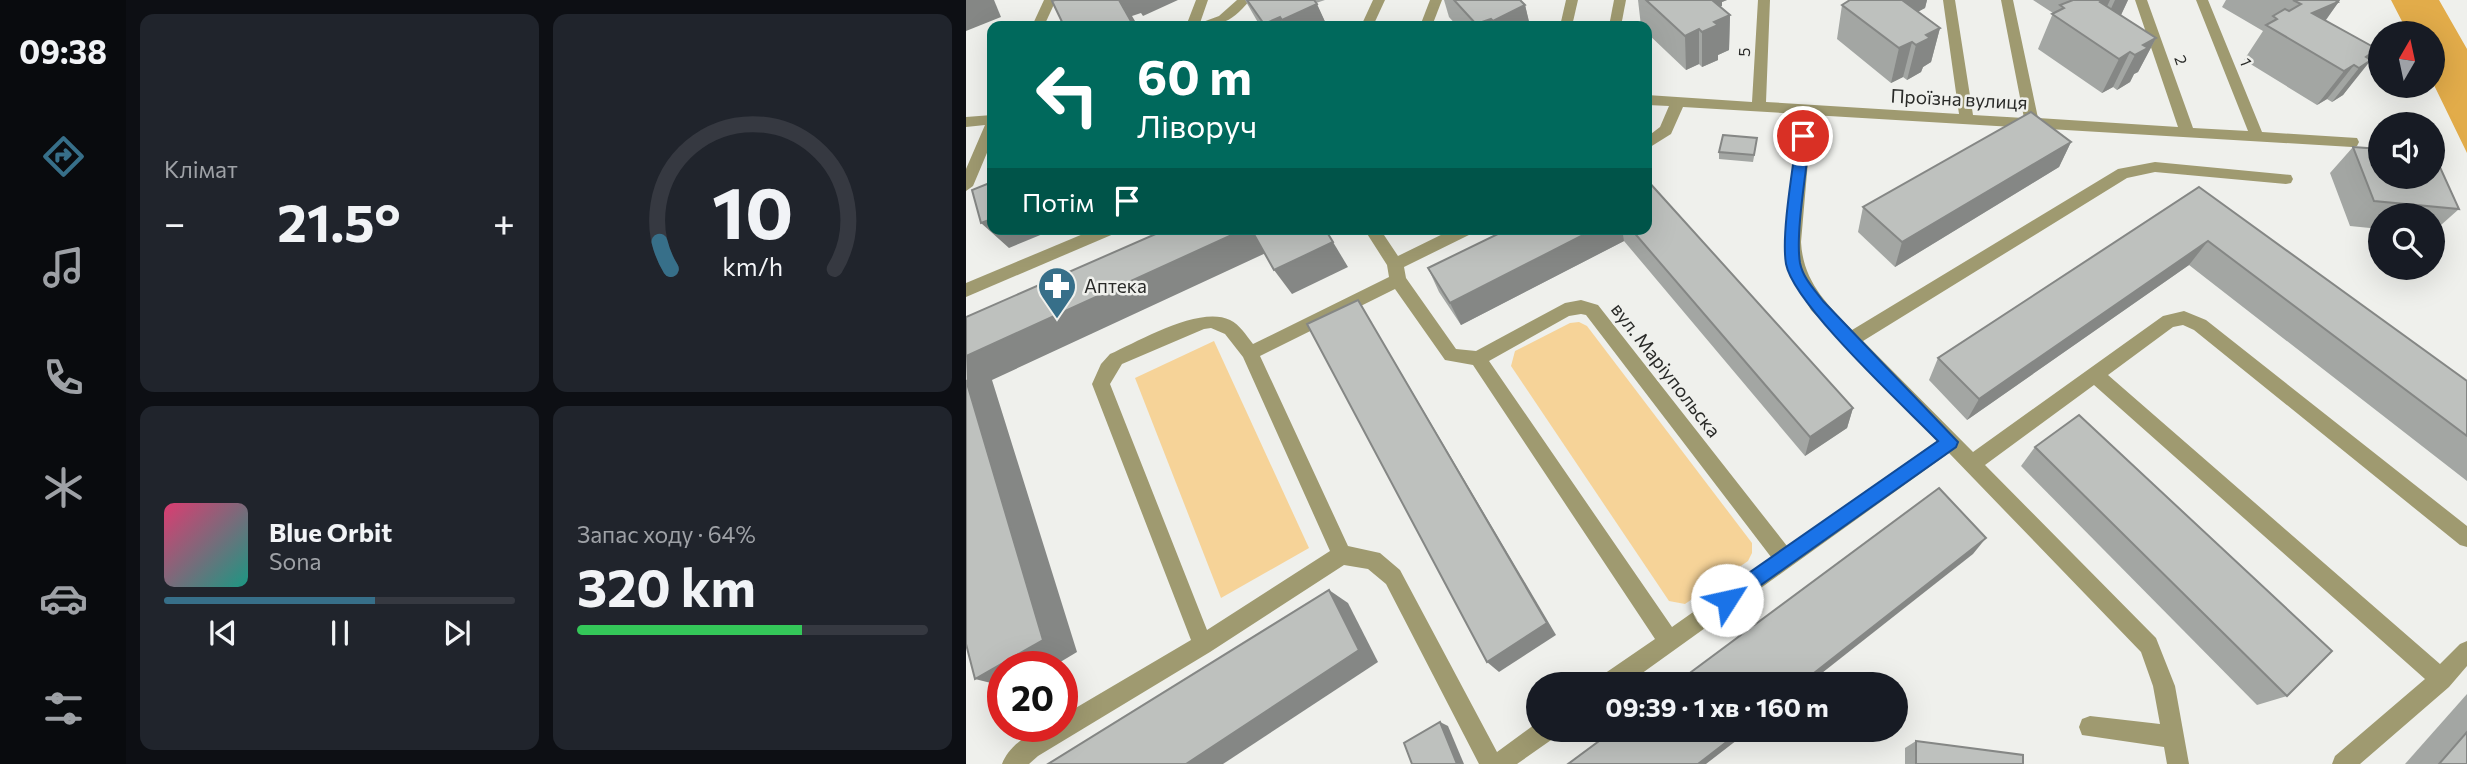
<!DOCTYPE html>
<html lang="uk">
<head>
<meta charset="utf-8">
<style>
	:root { --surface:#171b24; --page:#20242c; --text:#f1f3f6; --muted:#9ea1a6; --line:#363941; --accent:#376f89 }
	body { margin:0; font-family:Commissioner,sans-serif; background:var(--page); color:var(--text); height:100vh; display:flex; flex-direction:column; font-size:26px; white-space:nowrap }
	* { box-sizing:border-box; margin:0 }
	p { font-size:23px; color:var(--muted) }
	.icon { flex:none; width:38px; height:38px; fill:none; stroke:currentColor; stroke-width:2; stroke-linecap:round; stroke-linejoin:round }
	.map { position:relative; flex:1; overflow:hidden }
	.side { display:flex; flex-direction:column; gap:14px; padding:14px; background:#0d0f14; width:840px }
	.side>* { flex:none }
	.top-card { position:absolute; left:21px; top:21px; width:665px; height:214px; border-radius:14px; box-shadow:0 7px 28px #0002; background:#00695c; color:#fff; overflow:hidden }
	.needle { width:46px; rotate:9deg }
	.buttons { position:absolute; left:1402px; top:21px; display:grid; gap:14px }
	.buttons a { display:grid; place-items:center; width:77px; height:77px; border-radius:50%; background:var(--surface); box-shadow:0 7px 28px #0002; font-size:35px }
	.speed { position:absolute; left:21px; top:651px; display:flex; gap:14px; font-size:35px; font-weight:700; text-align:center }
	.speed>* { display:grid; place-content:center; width:91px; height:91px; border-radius:50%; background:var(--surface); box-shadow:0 7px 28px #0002; line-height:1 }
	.speed .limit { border:10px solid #d22; background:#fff; color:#111 }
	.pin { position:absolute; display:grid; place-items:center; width:60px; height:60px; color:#fff; margin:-30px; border:4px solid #fff; border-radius:50%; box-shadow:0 2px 7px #0007 }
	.me { position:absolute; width:77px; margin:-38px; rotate:55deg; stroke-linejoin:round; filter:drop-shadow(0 0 5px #0008) }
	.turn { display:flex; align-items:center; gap:24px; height:147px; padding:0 35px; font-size:32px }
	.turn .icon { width:91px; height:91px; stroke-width:2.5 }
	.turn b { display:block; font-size:49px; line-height:60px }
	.then { display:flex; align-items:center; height:66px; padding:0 35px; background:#0003; gap:14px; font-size:26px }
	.big { font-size:52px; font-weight:700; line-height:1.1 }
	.side .card { flex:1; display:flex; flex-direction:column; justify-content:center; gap:10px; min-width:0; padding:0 24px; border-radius:14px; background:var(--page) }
	.side .dial { align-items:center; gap:0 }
	.dial svg { height:182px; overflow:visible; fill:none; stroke:var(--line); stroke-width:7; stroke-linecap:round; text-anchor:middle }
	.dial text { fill:var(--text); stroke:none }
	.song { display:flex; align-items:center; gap:21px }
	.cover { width:84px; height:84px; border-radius:10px; background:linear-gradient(135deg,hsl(340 70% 55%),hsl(170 70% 35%)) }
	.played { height:7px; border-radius:4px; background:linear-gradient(90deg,var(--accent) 60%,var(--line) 60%) }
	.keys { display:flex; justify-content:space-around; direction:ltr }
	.heat { display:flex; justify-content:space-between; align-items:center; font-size:38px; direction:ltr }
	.charge { height:10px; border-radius:5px; background:linear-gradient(90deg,#34c759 64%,var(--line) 0) }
	.side .tiles { flex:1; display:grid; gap:14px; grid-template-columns:repeat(2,1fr) }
	.trip { position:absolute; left:560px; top:672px; width:382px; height:70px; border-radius:35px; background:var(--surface); box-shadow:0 7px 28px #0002; font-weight:700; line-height:70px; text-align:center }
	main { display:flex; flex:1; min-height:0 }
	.dock { display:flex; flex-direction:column; width:126px; justify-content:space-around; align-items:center; background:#090b0e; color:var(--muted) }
	.dock .icon { width:49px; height:49px }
	.dock .active { color:var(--accent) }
	.dock b { font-size:32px; color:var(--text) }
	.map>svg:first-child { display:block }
	.green { fill:#f6d398 }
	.forest { fill:#e2ac4a }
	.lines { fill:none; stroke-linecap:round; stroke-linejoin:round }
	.minor { fill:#9f9a70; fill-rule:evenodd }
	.wall { fill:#a3a6a3 }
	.shaded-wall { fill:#858785 }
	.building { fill:#bec1be; stroke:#858785; stroke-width:2 }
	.route { fill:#1a73e8; stroke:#114b97; stroke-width:2 }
	.labels { text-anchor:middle; stroke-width:5; stroke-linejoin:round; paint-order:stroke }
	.far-street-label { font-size:16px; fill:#292a28; stroke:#eff0ec }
	.street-label { font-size:19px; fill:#292a28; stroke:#eff0ec }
	.poi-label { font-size:19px; fill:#292a28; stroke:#eff0ec; text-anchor:start }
</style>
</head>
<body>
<main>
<nav class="dock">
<b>09:38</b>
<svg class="icon active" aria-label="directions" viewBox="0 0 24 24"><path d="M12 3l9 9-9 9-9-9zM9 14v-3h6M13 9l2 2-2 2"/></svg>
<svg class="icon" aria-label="music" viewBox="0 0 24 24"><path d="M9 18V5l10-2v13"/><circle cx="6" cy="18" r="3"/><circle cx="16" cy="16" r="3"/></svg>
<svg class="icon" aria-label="phone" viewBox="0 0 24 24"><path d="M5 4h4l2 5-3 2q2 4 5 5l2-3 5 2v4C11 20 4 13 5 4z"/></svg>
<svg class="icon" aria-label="climate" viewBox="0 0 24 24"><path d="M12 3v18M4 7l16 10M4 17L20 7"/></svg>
<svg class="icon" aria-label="car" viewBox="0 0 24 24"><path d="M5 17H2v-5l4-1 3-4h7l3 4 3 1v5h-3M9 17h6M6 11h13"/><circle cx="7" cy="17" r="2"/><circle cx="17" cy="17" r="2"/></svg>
<svg class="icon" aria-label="filters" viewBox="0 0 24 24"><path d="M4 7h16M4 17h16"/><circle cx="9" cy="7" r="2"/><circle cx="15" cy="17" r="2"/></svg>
</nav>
<section class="side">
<div class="tiles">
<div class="card"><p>Клімат</p>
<div class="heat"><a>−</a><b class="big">21.5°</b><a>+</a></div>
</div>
<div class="card dial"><svg viewBox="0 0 100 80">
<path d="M14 69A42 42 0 1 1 86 69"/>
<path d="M14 69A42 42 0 0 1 9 57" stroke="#376f89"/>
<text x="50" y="56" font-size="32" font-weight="700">10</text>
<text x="50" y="72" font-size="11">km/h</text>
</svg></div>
<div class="card">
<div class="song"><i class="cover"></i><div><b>Blue Orbit</b><p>Sona</p></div></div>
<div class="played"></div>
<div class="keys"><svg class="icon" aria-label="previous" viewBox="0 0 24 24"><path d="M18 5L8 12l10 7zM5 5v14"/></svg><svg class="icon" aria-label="pause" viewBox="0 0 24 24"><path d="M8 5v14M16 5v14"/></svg><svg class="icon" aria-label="next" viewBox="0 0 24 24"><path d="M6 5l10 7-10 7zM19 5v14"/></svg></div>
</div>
<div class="card"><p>Запас ходу · 64%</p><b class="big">320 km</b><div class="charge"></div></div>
</div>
</section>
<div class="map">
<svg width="1501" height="764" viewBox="0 0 1501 764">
	<rect width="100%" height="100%" fill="#eff0ec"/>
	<g class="green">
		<path d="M613,322L621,326L786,543V553L782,561L719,604L703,601L545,366L549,351L604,323Z"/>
		<path d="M248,341L343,548L255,598L169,378Z"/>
	</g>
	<path class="forest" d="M1425,0H1473L1501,49V153L1467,83L1466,33H1442Z"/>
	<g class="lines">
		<g class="minor">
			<path d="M78,0H90L78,26H66Z"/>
			<path d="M230,0H242L234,23L253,16L271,0H284C263,26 251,26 220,26Z"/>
			<path d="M407,0H419L407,26H395Z"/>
			<path d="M464,0H476L466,26H454Z"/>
			<path d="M600,0H612L606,26H594Z"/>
			<path d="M648,0H660L655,26H643Z"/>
			<path d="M792,0H804L800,102L993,114L977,0H989L1007,115L1058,118L1035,0H1047L1072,118L1212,127L1169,0H1181L1227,128L1282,131L1230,0H1242L1296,132L1391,138L1393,142L1391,146L1386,147L846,115L835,242C837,281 860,303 886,330L1152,169L1189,162L1325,175L1327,179L1325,183L1320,184L1189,172L1161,178L897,341L1007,452L1197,316L1218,311L1240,320L1501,526V547L1494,545L1228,330L1217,325L1207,327L1142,375L1474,664L1494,644L1501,641V666L1483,687L1394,764H1366L1369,756L1459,679L1128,385L1019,465L1190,638L1209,686L1223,764H1201L1198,747L1116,735L1113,727L1116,719L1124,716L1194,724L1187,686L1175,652L983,453L661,684H632L635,676L689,639L507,365L479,360L429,289L294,356L382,546L414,553L434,570L531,752L572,722V730H591L588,738L551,764H513L420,584L402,569L378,565L244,652L72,756L63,764H36C45,741 73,726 96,726V716L225,640L126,384L135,364L144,354C173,341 234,305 264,320C274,325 280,335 287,344L423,277L421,265L398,229H414L432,256L487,229H510L507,233L438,267L440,278L490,349L510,351L599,303L615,300L632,305L821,546L971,441L845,310L825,276L819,242L833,114L717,107L705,134L681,149V137L694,127L703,106L681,105V95L786,102ZM615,314L620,315L805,557L706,627L523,361L603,316ZM245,328L259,334L277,357L364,551L241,630L144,384L156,364L238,329Z"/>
			<path d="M26,115V141L7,186L0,191V169L19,125L0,127V117Z"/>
			<path d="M129,229H153L150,233L0,297V283Z"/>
		</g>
	</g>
	<g class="wall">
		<path d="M279,0H359L350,3L361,26H294Z"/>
		<path d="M478,0H555L559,5L564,26H491L483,17Z"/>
		<path d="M672,0H761L756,2V6H754L764,15L763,50L752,55V60L736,67L733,64L720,70L681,33V26H675Z"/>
		<path d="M884,0H961L959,8L952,11L974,28L965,62L957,67L955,72L941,80L937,77L925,83L871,39L876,5Z"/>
		<path d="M1067,0H1162L1155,15L1190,38L1172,72L1168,74L1164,82L1151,90L1147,87L1136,93L1072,49L1087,13Z"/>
		<path d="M1260,0H1374L1359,20L1411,49L1377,95L1366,102L1361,99L1351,105L1278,60L1297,31L1256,7Z"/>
		<path d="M1105,142L1093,167L929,267L892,232L897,207Z"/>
		<path d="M790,146L787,162L753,159V152Z"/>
		<path d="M1387,147L1493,209L1466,233V215H1414V229L1384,226L1364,173Z"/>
		<path d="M1233,187L1501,381V481L1223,265L1001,420L963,380L972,358Z"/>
		<path d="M542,229H681L887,408L881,428L839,456L658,241L495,325L473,292L462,268Z"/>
		<path d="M1069,447L1321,696L1291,705L1055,466Z"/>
		<path d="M1501,694V764H1439Z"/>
		<path d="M950,741L1057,764H939V748Z"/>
	</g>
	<g class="shaded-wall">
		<path d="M0,0H28L35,17L0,31Z"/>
		<path d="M153,0H212L177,16L175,13L166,16L172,26H157Z"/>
		<path d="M725,0H761L756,2V6L725,16Z"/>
		<path d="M925,0H961L959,8L950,13Z"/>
		<path d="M1137,0H1144L1130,30L1119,37L1134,2Z"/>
		<path d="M1149,0H1162L1154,17L1134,32Z"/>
		<path d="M1368,0H1374L1348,37L1346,13Z"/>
		<path d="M351,4L361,26H319L316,20Z"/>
		<path d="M559,5L564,26H529L527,21Z"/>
		<path d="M764,15L763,50L752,55V60L736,67V32L748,22Z"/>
		<path d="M314,17L318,26H299L298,24Z"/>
		<path d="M525,19L527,26H510V24Z"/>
		<path d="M974,28L965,62L957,67L955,72L941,80L950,45L960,35Z"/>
		<path d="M733,29V64L720,70L719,36Z"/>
		<path d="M1190,38L1172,72L1168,74L1164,82L1151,90L1169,55L1177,45Z"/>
		<path d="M946,42L937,77L925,83L933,48Z"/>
		<path d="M1411,49L1399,64L1405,60L1377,95L1366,102L1393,68L1400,57Z"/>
		<path d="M1164,52L1147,87L1136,93L1153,59Z"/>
		<path d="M1388,65L1361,99L1351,105L1378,71Z"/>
		<path d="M1105,142L1093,167L929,267L936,242Z"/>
		<path d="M26,219V229H89L43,248L15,223Z"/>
		<path d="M279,229H285L302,252L26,380L111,652L86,667H37V686L9,679L0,356Z"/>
		<path d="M629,229H656L658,241L495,325L484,303Z"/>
		<path d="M1242,241L1223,265L1001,420L1013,399Z"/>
		<path d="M367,242L382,267L326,294L308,270Z"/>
		<path d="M392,300L590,635L533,672L521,662Z"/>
		<path d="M887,408L881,428L839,456L844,437Z"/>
		<path d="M1020,538L1007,554L842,684H834Z"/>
		<path d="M363,590L382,603L412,662L257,764H220Z"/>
		<path d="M474,722L482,726L498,764H491Z"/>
		<path d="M776,730H784L740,764H732Z"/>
	</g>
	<g class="building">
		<path d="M89,0H153L166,23L157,26H98L86,1Z"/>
		<path d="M281,0H348L351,4L316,20L314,17L298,24Z"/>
		<path d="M488,0H554L559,5L527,21L525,19L510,24Z"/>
		<path d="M680,0H746L764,15L748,22L752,25L736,32L733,29L719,36Z"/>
		<path d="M884,0H936L974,28L960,35L964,38L950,45L946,42L933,48L876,5Z"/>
		<path d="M1107,0H1137L1134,2L1190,38L1177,45L1182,48L1169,55L1164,52L1153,59L1086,14L1098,8L1094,5Z"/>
		<path d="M1327,0H1369L1372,2L1346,13L1411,49L1400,57L1405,60L1393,68L1388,65L1378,71L1300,25L1311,19L1307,16L1319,9L1323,11L1335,4Z"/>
		<path d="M1065,112L1105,142L936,242L897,207Z"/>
		<path d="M757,135L791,138L788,155L753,152Z"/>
		<path d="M1387,147L1414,149V177H1466V154H1468L1493,209L1408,201Z"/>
		<path d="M681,180L887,408L844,437L665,229H681Z"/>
		<path d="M26,182V219L15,223L6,190Z"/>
		<path d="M1233,187L1501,381V436L1242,241L1013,399L972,358Z"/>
		<path d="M201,229H279L0,356V317Z"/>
		<path d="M285,229H359L367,242L308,270Z"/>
		<path d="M542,229H629L484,303L462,268Z"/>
		<path d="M392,300L581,623L521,662L341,324Z"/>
		<path d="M0,380L77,640L9,679L0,644Z"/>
		<path d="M1113,415L1366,651L1321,696L1069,447Z"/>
		<path d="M973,488L1020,538L834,684H709Z"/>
		<path d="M363,590L393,650L220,764H82Z"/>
		<path d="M474,722L491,764H446L438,743Z"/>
		<path d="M648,730H776L732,764H602Z"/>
		<path d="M1501,732V764H1473Z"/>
		<path d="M950,741L1057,755V764H950Z"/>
	</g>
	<path class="route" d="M837,131L844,136C841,168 829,233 834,263C837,278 848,289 857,301L992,442L990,447L761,609L754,606L751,600L754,593L972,441C938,406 828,305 820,264C815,235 827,168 831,136Z"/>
	<defs>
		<symbol id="pharmacy-pin" viewBox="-11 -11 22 30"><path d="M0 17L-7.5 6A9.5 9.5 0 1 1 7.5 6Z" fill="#376f89" stroke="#eff0ec"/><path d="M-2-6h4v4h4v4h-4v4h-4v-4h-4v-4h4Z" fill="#fff"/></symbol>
	</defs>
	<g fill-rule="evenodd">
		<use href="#pharmacy-pin" x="69" y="264" width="44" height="60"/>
	</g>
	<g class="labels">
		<g class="far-street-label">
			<text transform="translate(778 52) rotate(-87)" y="6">5</text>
			<text transform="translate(1215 60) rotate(71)" y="6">2</text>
			<text transform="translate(1280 62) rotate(68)" y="6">1</text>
		</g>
		<g class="street-label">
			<text transform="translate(993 99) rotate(3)" y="7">Проїзна вулиця</text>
			<text transform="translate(700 370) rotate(52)" y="7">вул. Маріупольска</text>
		</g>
		<g class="poi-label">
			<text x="118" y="293">Аптека</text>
		</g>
	</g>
</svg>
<div class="buttons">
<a><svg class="needle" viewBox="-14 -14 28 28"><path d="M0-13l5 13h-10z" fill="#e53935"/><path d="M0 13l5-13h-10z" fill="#9ea1a6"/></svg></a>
<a><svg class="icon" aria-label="sound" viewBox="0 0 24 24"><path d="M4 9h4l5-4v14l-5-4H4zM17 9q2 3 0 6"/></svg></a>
<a><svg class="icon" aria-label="search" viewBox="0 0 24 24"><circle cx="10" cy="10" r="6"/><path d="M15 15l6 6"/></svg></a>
</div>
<div class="speed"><div class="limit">20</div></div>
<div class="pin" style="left:837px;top:136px;background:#d93025"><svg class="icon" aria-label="arrive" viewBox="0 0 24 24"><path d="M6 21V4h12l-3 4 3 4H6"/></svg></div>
<svg class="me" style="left:761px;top:600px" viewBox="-20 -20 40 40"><circle r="19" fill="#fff"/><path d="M0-13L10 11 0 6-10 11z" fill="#1a73e8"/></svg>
<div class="trip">09:39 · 1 хв · 160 m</div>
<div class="top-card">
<div class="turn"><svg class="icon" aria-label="left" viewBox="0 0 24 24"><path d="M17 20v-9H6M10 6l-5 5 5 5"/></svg><div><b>60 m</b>Ліворуч</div></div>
<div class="then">Потім<svg class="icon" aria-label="arrive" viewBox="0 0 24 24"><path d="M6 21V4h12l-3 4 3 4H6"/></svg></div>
</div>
</div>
</main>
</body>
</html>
